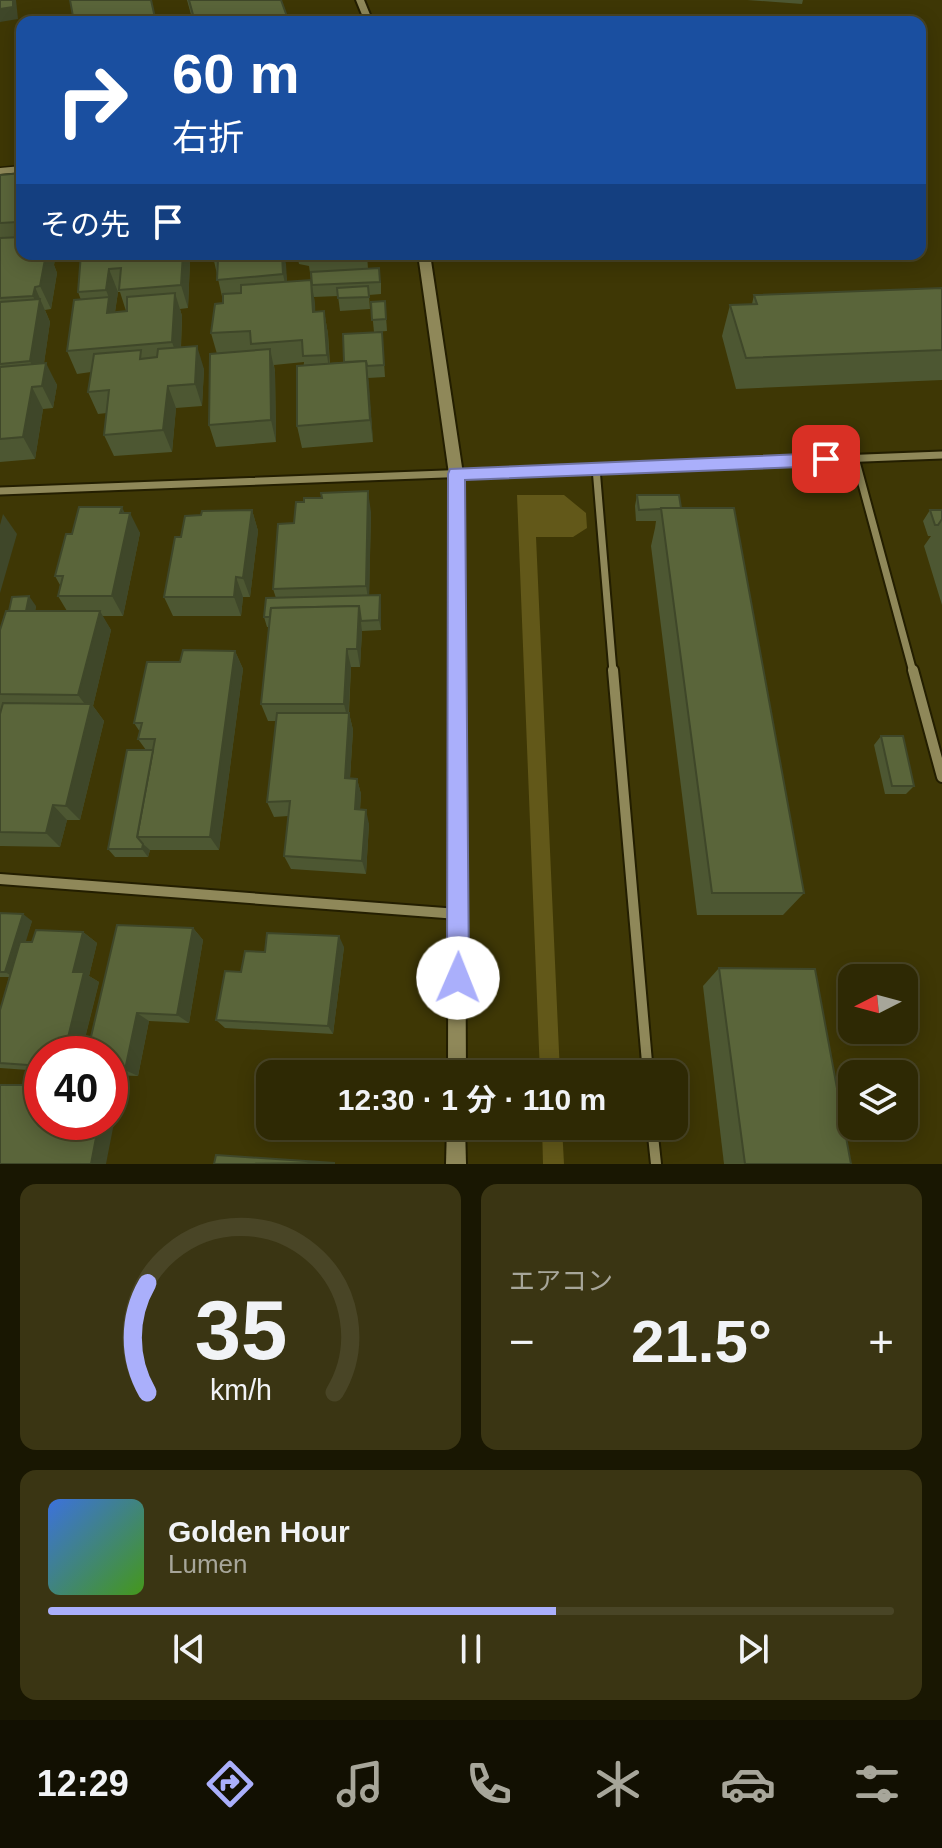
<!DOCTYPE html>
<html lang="ja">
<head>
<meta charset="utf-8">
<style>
	:root { --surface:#2e2904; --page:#3a3513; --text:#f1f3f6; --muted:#a7a69a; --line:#494526; --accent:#aaaffb }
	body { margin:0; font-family:Helvetica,"Noto Sans JP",sans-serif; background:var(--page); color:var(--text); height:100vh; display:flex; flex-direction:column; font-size:30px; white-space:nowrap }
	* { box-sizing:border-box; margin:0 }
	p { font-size:26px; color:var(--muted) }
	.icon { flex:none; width:44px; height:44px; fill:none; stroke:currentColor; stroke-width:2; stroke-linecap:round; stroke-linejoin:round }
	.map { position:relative; height:1164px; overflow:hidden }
	.panel { display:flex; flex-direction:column; gap:20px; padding:20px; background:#191702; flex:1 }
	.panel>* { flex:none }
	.hud { position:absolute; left:16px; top:16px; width:910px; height:244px; border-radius:16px; box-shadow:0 4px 20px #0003,0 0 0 2px var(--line); background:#1a4fa0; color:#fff; overflow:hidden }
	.needle { width:52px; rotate:264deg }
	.controls { position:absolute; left:838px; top:964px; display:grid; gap:16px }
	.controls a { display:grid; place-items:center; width:80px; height:80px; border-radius:16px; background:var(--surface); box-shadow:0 4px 20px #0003,0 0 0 2px var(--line); font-size:40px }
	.speed { position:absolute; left:24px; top:1036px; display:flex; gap:16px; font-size:40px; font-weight:700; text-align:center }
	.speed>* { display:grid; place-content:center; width:104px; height:104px; border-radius:50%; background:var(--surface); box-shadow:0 4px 20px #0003,0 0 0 2px var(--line); line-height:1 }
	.speed .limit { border:12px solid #d22; background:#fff; color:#111 }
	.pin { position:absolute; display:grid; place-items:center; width:68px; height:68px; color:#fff; margin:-34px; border-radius:16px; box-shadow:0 4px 12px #0006 }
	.me { position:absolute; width:88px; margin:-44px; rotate:1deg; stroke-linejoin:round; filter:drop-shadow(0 0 6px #0008) }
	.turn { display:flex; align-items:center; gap:28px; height:168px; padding:0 24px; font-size:36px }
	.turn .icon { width:104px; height:104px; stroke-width:2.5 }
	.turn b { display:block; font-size:56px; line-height:68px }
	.then { display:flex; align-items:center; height:76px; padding:0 24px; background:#0003; gap:16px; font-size:30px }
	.big { font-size:60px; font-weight:700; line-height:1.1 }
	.panel .widget { flex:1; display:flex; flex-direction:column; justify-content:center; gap:12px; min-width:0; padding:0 28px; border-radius:16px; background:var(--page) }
	.panel .dial { align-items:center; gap:0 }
	.dial svg { height:208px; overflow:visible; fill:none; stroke:var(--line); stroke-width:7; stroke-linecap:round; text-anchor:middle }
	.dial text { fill:var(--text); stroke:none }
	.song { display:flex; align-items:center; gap:24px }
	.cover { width:96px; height:96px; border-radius:12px; background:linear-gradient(135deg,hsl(220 70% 55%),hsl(100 70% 35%)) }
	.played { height:8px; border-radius:4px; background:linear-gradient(90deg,var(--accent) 60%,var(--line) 60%) }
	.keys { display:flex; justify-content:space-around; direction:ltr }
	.heat { display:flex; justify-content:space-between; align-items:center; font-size:44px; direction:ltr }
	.panel .tiles { flex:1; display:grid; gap:20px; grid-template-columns:1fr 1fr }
	.widget:last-child { grid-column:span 2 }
	.trip { position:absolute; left:256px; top:1060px; width:432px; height:80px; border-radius:16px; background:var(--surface); box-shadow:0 4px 20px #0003,0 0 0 2px var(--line); font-weight:700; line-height:80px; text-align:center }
	.tab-bar { display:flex; height:128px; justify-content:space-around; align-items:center; background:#121002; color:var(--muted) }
	.tab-bar .icon { width:56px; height:56px }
	.tab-bar .current { color:var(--accent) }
	.tab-bar b { font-size:36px; color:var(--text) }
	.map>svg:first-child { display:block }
	.green { fill:#625819 }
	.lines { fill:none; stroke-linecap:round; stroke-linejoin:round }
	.minor-far2-casing { stroke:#231e00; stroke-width:9 }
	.minor-far1-casing { stroke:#231e00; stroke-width:11 }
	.minor-casing { stroke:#231e00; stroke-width:14 }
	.tertiary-casing { stroke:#231e00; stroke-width:4 }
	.minor-far2 { stroke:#8f8859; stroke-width:6 }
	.minor-far1 { stroke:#8f8859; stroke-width:7 }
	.minor { stroke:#8f8859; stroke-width:10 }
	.tertiary { fill:#8f8859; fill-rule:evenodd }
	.wall { fill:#4d5732; fill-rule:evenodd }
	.shaded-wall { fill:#3f4729 }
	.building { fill:#5a653a; stroke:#3f4729; stroke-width:2 }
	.route { fill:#aaaffb; stroke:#6e72a3; stroke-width:2 }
</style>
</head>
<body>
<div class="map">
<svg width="942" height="1164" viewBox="0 0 942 1164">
	<rect width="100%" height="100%" fill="#3e3705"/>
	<g class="green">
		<path d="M517,495H564L586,513L587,528L573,537H536L560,1074H540Z"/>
		<path d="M542,1126H562L564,1164H543Z"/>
	</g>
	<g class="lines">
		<defs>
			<path id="minor-far2" d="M0,171L22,169"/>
			<g id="minor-far1">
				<path d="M855,458L913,672"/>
				<path d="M596,468L613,672"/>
				<path d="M0,491L942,455"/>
			</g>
			<g id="minor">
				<path d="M613,670L648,1074"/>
				<path d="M913,670L942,777"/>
				<path d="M0,879L458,914"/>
				<path d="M652,1126L656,1164"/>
			</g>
			<g id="tertiary">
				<path d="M356,0H364L373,22H365Z"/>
				<path d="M418,254H430L463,474L466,1074H448L449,474Z"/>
				<path d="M447,1126H465L466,1164H446Z"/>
			</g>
		</defs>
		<use href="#minor-far2" class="minor-far2-casing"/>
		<use href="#minor-far1" class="minor-far1-casing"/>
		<use href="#minor" class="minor-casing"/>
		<use href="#tertiary" class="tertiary-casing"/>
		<use href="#minor-far2" class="minor-far2"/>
		<use href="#minor-far1" class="minor-far1"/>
		<use href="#minor" class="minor"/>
		<use href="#tertiary" class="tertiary"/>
	</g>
	<g class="wall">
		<path d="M187,0H281L289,22H193Z"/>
		<path d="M747,0H803L802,4Z"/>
		<path d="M22,173V254H53L55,259L54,265L57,273L51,309L45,310L50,322L44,363L57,385L53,408L43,409L35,459L0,462V175Z"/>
		<path d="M81,254L190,261L188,308L180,309L182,316L181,348L204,369L202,406L176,408L172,452L114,456L104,435L107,413L98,414L88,392L91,372L77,374L67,351L81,300L78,292ZM118,292H120L126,311L115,312Z"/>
		<path d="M214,254H284L287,282L311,280L309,266L299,264L297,254H367L368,269L381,281V294L369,295L370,309L340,311L338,296L314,297L315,312L324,311L328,334L330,363L344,362L382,332L385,377L368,378L373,442L302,448L297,426L304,362L274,365L275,372L276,442L216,447L209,425L217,354L211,333L223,301L214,261Z"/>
		<path d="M942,288V380L736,389L722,336L730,305L752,304L754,295Z"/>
		<path d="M385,301L387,331L374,332L371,302Z"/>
		<path d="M637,495L681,508L804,893L783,915H697L651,546L655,528L656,521H636L635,506Z"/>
		<path d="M252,510L258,531L250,597H243L241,616H173L164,597L181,537L201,515Z"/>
		<path d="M930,510H942V605L924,546L931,536H928L923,521Z"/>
		<path d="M371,512L369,595L381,605V630L362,631L360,667H351L349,713L353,730L350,779H357L361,794L360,810L369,824L366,874L291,869L284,856L288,816L274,817L267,802L276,721H268L261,704L269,627H267L264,617L276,598L273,589L294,523Z"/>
		<path d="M125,513L140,533L123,616H102L111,630L93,706L104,721L80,820H67L60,847L0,846V630L36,606L35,611H67L58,596L60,585L55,576L72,534Z"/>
		<path d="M235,651L243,669L219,850H150L148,857H115L108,849L146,750L138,739L140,732L134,723L180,662Z"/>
		<path d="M881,736L914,786L906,794H885L874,745Z"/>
		<path d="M0,913L32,921L25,942H32L83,932L97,943L89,976L99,982L81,1054H42V1071L0,1068V1010L9,977H0Z"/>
		<path d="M193,928L203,940L189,1023L149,1021L138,1076L110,1075V1054Z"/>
		<path d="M344,947L333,1034L225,1028L216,1020L241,972L265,952Z"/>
		<path d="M719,968L851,1164H724L703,986Z"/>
	</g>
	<g class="shaded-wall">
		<path d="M13,0H16L18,19L0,22V9Z"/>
		<path d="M44,254H53L55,259L54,265L57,273L51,309L40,286Z"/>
		<path d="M183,254H188L190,261L188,308L181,285Z"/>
		<path d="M282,254H284L286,264L288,298L283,274Z"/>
		<path d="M109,269L118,292L115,312L107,313L109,298L106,290Z"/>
		<path d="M311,280L315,303L316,335L313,312Z"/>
		<path d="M35,287L50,322L41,384L30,361L38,308L33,296Z"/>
		<path d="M175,293L182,316L180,365L172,342Z"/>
		<path d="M324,311L328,334L330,377L327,355Z"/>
		<path d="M197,346L204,369L202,406L195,384Z"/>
		<path d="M270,349L275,372L276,442L271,420Z"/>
		<path d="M366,361L369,383L373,442L370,420Z"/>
		<path d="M46,363L57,385L53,408L42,386Z"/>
		<path d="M168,386L176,408L172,452L163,430Z"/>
		<path d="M32,387L43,409L35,459L23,437Z"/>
		<path d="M368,491L371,512L369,605L366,586Z"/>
		<path d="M122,507L128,520L130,513L140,533L123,616L112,596Z"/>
		<path d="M252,510L258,531L250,597L243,578Z"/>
		<path d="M3,514L17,534L0,593V525Z"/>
		<path d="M236,577L243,597L241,616L234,597Z"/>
		<path d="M380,595L381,605V630L379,620Z"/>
		<path d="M29,596L36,606L33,625L25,615Z"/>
		<path d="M359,606L362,631L360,667L357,649Z"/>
		<path d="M100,611L111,630L93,706L104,721L80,820L66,806L90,711L78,695Z"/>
		<path d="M347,649L351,667L348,721L344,704Z"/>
		<path d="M235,651L243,669L219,850L210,837Z"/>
		<path d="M349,713L353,730L349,794L345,778Z"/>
		<path d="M357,779L361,794L359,824L355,809Z"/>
		<path d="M53,805L67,820L60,847L46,833Z"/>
		<path d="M366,810L369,824L366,874L362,861Z"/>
		<path d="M143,844L150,850L148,857L142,849Z"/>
		<path d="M23,914L32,921L15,978L5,972Z"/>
		<path d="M193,928L203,940L189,1023L177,1015Z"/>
		<path d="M83,932L97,943L89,976L99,982L81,1054H64L73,972Z"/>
		<path d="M339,936L344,947L333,1034L328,1026Z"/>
		<path d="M137,1013L149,1021L138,1076L125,1070Z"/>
		<path d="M110,1088L120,1092L106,1164H91L99,1122H110Z"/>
	</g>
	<g class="building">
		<path d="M0,0H13V7L0,9Z"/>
		<path d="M70,0H151L156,22H74Z"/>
		<path d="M189,0H281L289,22H195Z"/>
		<path d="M840,18L887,21V22H840Z"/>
		<path d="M22,173V233L15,234L17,222L0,223V175Z"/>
		<path d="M22,237V254H46L40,286L35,287L33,296L0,298V238Z"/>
		<path d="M81,254H183L181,285L119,290L121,268L109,269L106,290L78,292Z"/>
		<path d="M214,254H282L283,274L217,280L218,260L214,261Z"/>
		<path d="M320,254H366L320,258Z"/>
		<path d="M379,268L380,282L312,285L311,272Z"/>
		<path d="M311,280L313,312L324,311L327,355L303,356L302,340L251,344L250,331L211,333L215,304L223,303V294L241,293V285Z"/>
		<path d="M368,286L369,297L338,298L337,288Z"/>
		<path d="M942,288V350L746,358L730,305L757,304L754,295Z"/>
		<path d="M175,293L172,342L67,351L74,300L109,297L107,313L127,311V297Z"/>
		<path d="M40,299L30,361L0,364V302Z"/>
		<path d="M385,301L386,319L372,320L371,302Z"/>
		<path d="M382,332L384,365L367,366L366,361L344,362L343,334Z"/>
		<path d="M197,346L195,384L168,386L163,430L104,435L109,390L88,392L94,354L141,350L140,359L157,357L158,349Z"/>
		<path d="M270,349L271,420L209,425L210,354Z"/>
		<path d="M366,361L370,420L297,426V366Z"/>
		<path d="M46,363L42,386L32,387L23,437L0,439V367Z"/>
		<path d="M368,491L366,586L273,589L278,524L294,523L296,502H304V498H322L321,493Z"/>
		<path d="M637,495H679L681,508L639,510Z"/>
		<path d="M79,507H122L120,513H130L112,596H58L63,576H55L66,534H72Z"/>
		<path d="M661,508H734L804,893H712Z"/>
		<path d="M252,510L243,578L236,577L234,597H164L175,537H181L185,516L201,515L202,511Z"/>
		<path d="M930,510H942V519L938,525H935Z"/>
		<path d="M380,595L379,620L361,621L359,606L271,608L270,617H264L266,598Z"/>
		<path d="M29,596L26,611H9L12,597Z"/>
		<path d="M359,606L357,649H347L344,704H261L271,608Z"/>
		<path d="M6,611H100L78,695L0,694V630Z"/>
		<path d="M183,650L235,651L210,837H137L155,739H138L142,723H134L147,662H180Z"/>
		<path d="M3,703L91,704L66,806L53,805L46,833L0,832V714Z"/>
		<path d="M277,713H349L345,778L357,779L355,809L366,810L362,861L284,856L290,801L267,802Z"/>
		<path d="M881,736H903L914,786H892Z"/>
		<path d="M127,750H153L137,837L143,844L142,849H108Z"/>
		<path d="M0,913L23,914L5,972H0Z"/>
		<path d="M117,925L193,928L177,1015L137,1013L125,1070L110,1069V1054H87Z"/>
		<path d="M36,930L83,932L73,972H84L64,1054H42V1066L0,1063V1010L20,942H32Z"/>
		<path d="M267,933L339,936L328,1026L216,1020L225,971L241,972L245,951L265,952Z"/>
		<path d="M719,968L815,969L851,1164H745Z"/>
		<path d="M0,1085H42V1122H99L91,1164H0Z"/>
		<path d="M216,1155L335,1163L214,1164Z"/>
	</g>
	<path class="route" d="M826,453L834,459L826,466L465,480L469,978L466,986L458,989L450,986L447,978L448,474L450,469Z"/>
</svg>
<div class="controls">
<a><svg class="needle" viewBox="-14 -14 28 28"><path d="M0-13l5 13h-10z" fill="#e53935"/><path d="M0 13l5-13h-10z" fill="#a7a69a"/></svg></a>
<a><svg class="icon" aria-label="layers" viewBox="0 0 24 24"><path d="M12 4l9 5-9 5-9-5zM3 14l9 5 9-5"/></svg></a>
</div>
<div class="speed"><div class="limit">40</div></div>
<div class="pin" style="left:826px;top:459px;background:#d93025"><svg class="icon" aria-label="arrive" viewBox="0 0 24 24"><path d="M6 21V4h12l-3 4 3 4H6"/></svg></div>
<svg class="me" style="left:458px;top:978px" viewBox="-20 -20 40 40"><circle r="19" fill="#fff"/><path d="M0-13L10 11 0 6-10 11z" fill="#aaaffb"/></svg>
<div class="trip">12:30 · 1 分 · 110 m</div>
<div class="hud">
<div class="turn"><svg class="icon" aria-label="right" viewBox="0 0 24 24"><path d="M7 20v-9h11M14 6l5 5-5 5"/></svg><div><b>60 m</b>右折</div></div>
<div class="then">その先<svg class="icon" aria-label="arrive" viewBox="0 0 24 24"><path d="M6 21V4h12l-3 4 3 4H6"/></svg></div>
</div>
</div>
<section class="panel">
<div class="tiles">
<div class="widget dial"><svg viewBox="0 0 100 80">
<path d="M14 69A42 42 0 1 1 86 69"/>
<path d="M14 69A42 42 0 0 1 14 27" stroke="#aaaffb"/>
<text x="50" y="56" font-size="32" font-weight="700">35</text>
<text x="50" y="72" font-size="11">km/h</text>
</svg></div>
<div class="widget"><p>エアコン</p>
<div class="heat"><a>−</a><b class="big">21.5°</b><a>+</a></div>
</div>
<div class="widget">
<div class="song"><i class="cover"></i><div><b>Golden Hour</b><p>Lumen</p></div></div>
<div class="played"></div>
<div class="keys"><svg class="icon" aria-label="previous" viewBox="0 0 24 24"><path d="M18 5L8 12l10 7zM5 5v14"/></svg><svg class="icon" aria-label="pause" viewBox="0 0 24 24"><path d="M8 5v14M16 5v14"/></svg><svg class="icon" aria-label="next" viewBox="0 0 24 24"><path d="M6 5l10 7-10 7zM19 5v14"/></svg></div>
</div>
</div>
</section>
<nav class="tab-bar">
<b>12:29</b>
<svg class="icon current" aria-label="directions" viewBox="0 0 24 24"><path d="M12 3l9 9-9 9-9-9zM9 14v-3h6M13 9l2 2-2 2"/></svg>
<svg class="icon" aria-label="music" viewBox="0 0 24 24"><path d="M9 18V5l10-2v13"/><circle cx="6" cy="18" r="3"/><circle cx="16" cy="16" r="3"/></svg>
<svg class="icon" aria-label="phone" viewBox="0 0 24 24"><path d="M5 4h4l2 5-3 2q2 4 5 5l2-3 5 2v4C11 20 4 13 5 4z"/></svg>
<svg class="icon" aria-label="climate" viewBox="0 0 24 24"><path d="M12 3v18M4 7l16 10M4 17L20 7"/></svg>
<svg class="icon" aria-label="car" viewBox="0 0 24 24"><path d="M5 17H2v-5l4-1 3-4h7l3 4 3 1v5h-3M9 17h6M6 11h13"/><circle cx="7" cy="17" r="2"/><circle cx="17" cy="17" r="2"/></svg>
<svg class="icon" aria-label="filters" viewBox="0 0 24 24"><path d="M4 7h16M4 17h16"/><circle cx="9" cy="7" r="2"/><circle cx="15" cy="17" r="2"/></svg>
</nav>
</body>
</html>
